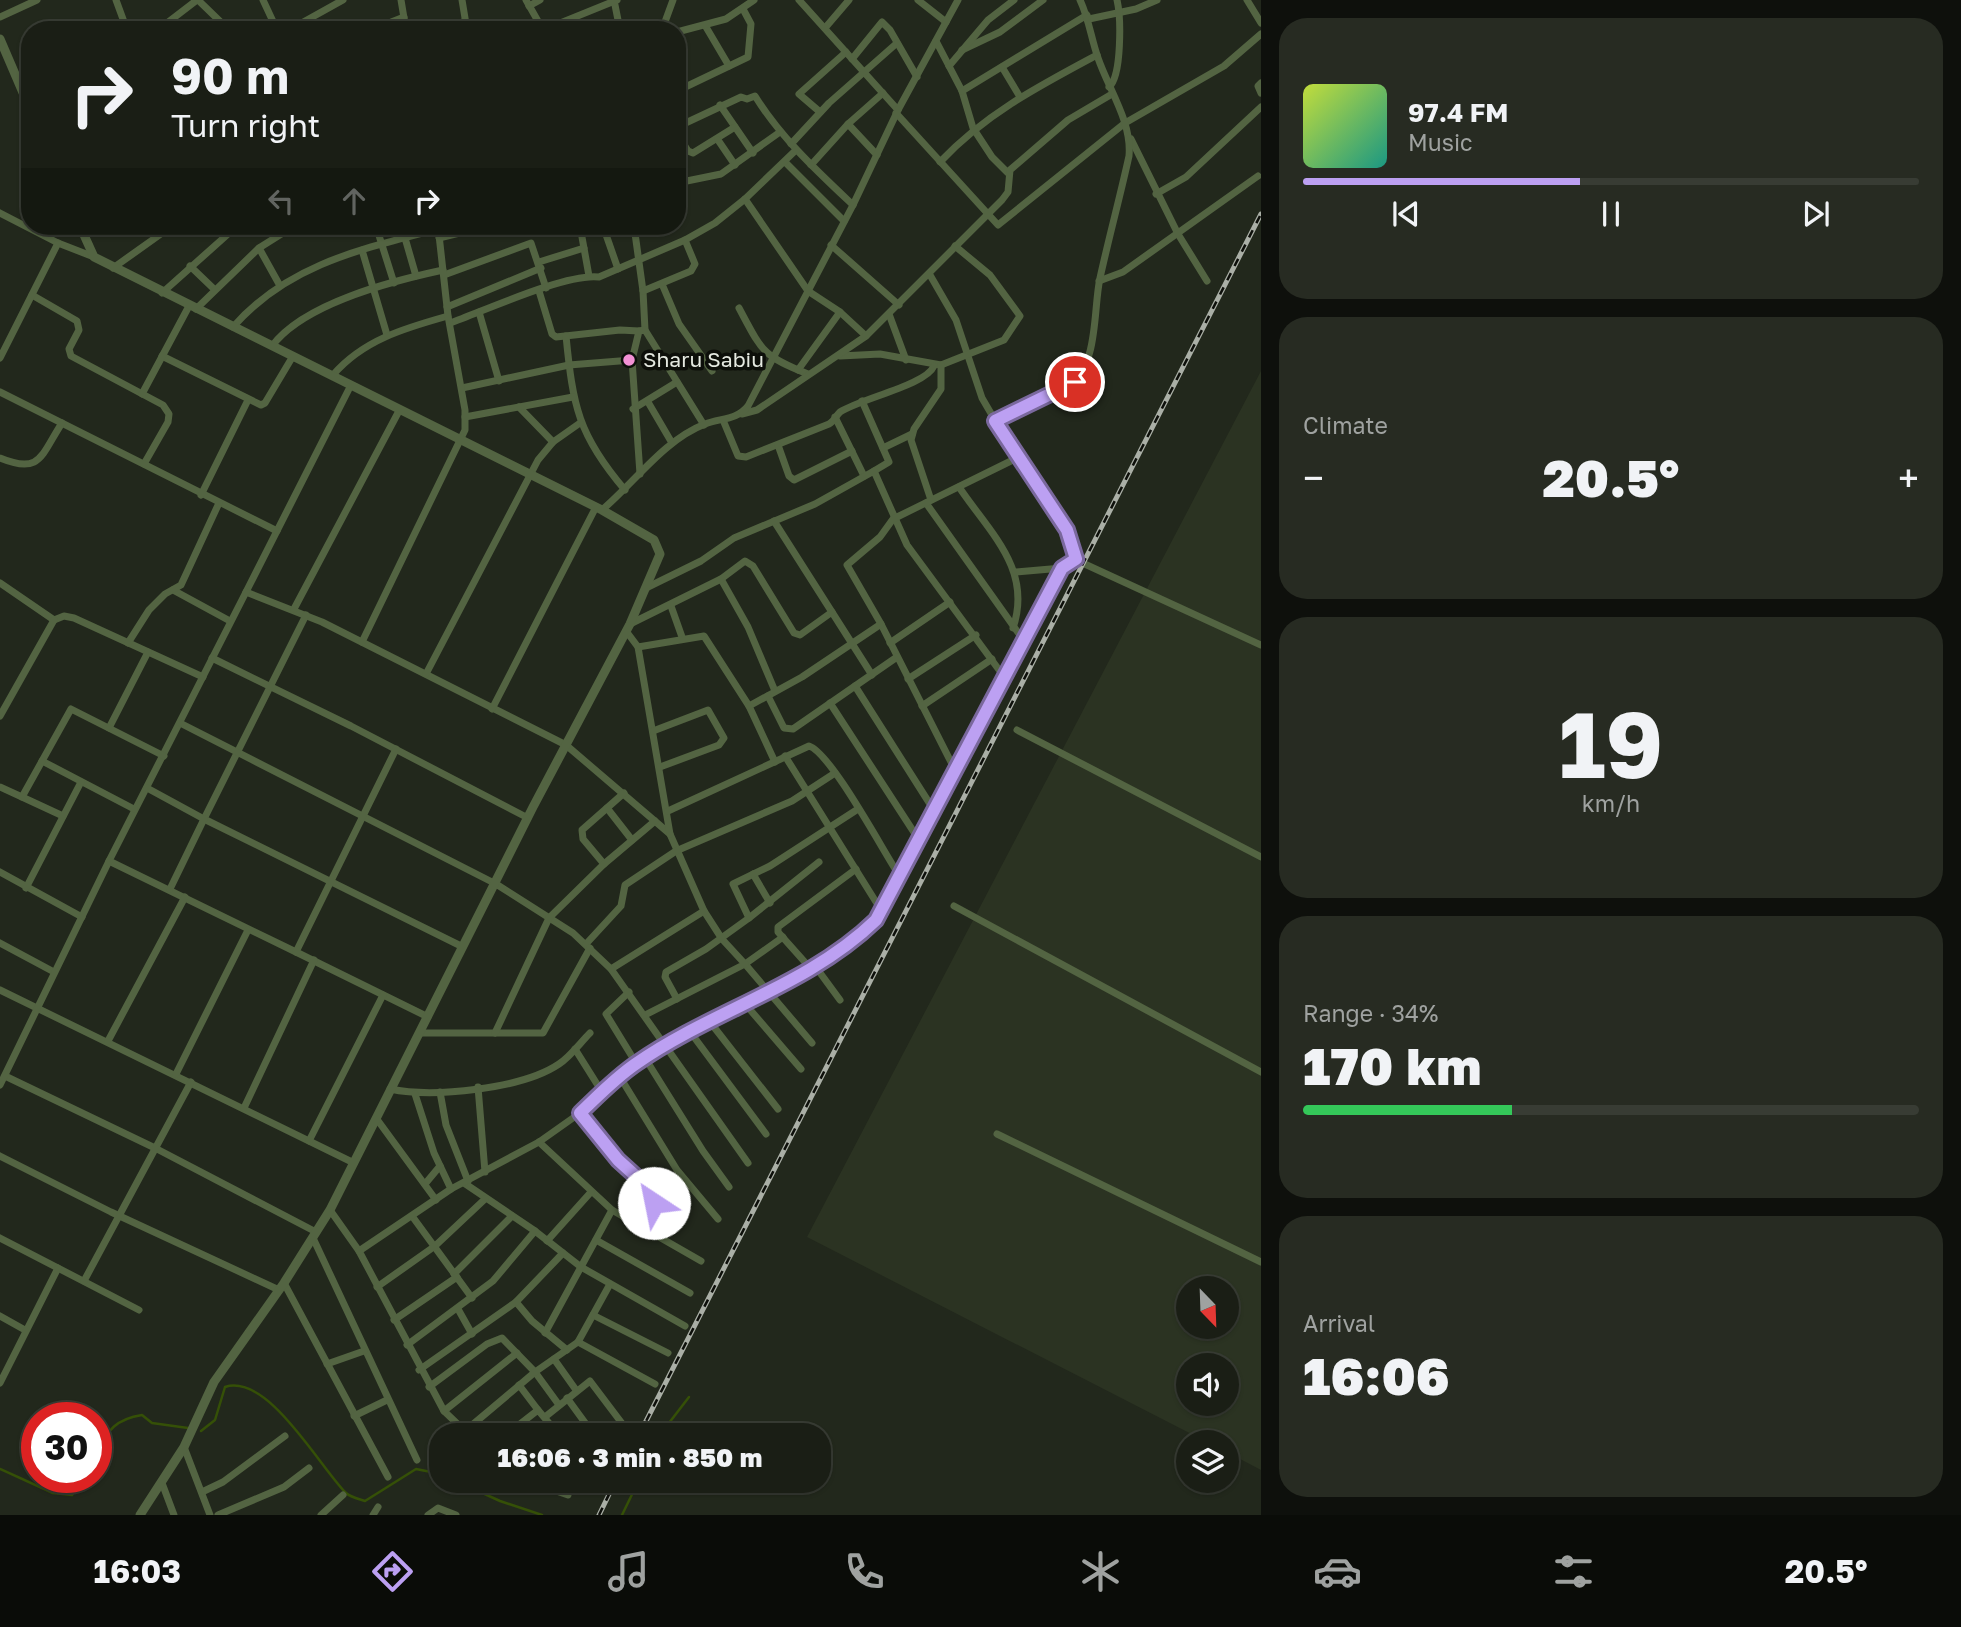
<!DOCTYPE html>
<html lang="en">
<head>
<meta charset="utf-8">
<style>
	:root { --surface:#1a1e15; --page:#272b22; --text:#f1f3f6; --muted:#9fa2a0; --line:#383c34; --accent:#bca0f2 }
	body { margin:0; font-family:"Golos Text",sans-serif; background:var(--page); color:var(--text); height:100vh; display:flex; flex-direction:column; font-size:26px; white-space:nowrap }
	* { box-sizing:border-box; margin:0 }
	p { font-size:23px; color:var(--muted) }
	.icon { flex:none; width:38px; height:38px; fill:none; stroke:currentColor; stroke-width:2; stroke-linecap:round; stroke-linejoin:round }
	.map { position:relative; flex:1; overflow:hidden }
	.sheet { display:flex; flex-direction:column; gap:18px; padding:18px; background:#0e100c; width:700px }
	.sheet>* { flex:none }
	.hud { position:absolute; left:21px; top:21px; width:665px; height:214px; border-radius:28px; box-shadow:0 2px 5px #0004,0 0 0 2px var(--line); background:#1a1e15; color:var(--text); overflow:hidden }
	.needle { width:46px; rotate:157deg }
	.controls { position:absolute; left:1176px; top:1276px; display:grid; gap:14px }
	.controls a { display:grid; place-items:center; width:63px; height:63px; border-radius:50%; background:var(--surface); box-shadow:0 2px 5px #0004,0 0 0 2px var(--line); font-size:35px }
	.speed { position:absolute; left:21px; top:1402px; display:flex; gap:14px; font-size:35px; font-weight:700; text-align:center }
	.speed>* { display:grid; place-content:center; width:91px; height:91px; border-radius:50%; background:var(--surface); box-shadow:0 2px 5px #0004,0 0 0 2px var(--line); line-height:1 }
	.speed .limit { border:10px solid #d22; background:#fff; color:#111 }
	.pin { position:absolute; display:grid; place-items:center; width:60px; height:60px; color:#fff; margin:-30px; border:4px solid #fff; border-radius:50%; box-shadow:0 2px 7px #0007 }
	.me { position:absolute; width:77px; margin:-38px; rotate:326deg; stroke-linejoin:round; filter:drop-shadow(0 0 5px #0008) }
	.turn { display:flex; align-items:center; gap:24px; height:147px; padding:0 35px; font-size:32px }
	.turn .icon { width:91px; height:91px; stroke-width:2.5 }
	.turn b { display:block; font-size:49px; line-height:60px }
	.lanes { display:flex; align-items:center; height:66px; padding:0 35px; background:#0003; justify-content:center; gap:35px; direction:ltr }
	.lanes .off { opacity:.35 }
	.big { font-size:52px; font-weight:800; line-height:1.1 }
	.sheet .card { flex:1; display:flex; flex-direction:column; justify-content:center; gap:10px; min-width:0; padding:0 24px; border-radius:28px; background:var(--page) }
	.sheet .dial { align-items:center; gap:0 }
	.dial b { font-size:91px; line-height:1 }
	.song { display:flex; align-items:center; gap:21px }
	.cover { width:84px; height:84px; border-radius:10px; background:linear-gradient(135deg,hsl(70 70% 55%),hsl(170 70% 35%)) }
	.played { height:7px; border-radius:4px; background:linear-gradient(90deg,var(--accent) 45%,var(--line) 45%) }
	.keys { display:flex; justify-content:space-around; direction:ltr }
	.heat { display:flex; justify-content:space-between; align-items:center; font-size:38px; direction:ltr }
	.charge { height:10px; border-radius:5px; background:linear-gradient(90deg,#34c759 34%,var(--line) 0) }
	.trip { position:absolute; left:429px; top:1423px; width:402px; height:70px; border-radius:28px; background:var(--surface); box-shadow:0 2px 5px #0004,0 0 0 2px var(--line); font-weight:800; line-height:70px; text-align:center }
	.dock { display:flex; height:112px; justify-content:space-around; align-items:center; background:#0a0c08; color:var(--muted) }
	.dock .icon { width:49px; height:49px }
	.dock .current { color:var(--accent) }
	.dock b { font-size:32px; color:var(--text) }
	main { display:flex; flex:1; min-height:0 }
	.map>svg:first-child { display:block }
	.built { fill:#2b3322; fill-rule:evenodd }
	.lines { fill:none; stroke-linecap:round; stroke-linejoin:round }
	.stream { stroke:#355007; stroke-width:2.5 }
	.minor { stroke:#536442; stroke-width:7 }
	.tertiary { stroke:#536442; stroke-width:9 }
	.rail-casing { stroke:#aaafa6; stroke-width:5 }
	.rail { stroke:#0d0f0a; stroke-width:2.5; stroke-dasharray:8; stroke-linecap:butt }
	.route-casing { stroke:#7a689d; stroke-width:18 }
	.route { stroke:#bca0f2; stroke-width:12 }
	.poi-dot { fill:#f391d5; stroke:#0d0f0a; stroke-width:2.5 }
	.labels { text-anchor:middle; stroke-width:7; stroke-linejoin:round; paint-order:stroke }
	.poi-label { font-size:21px; fill:#e5e9e1; stroke:#0d0f0a; text-anchor:start }
</style>
</head>
<body>
<main>
<div class="map">
<svg width="1261" height="1515" viewBox="0 0 1261 1515">
	<rect width="100%" height="100%" fill="#22281c"/>
	<path class="built" d="M1261,371V1470L1227,1452V1442H1207L807,1237ZM1188,1288H1227V1326H1188ZM1188,1365H1227V1404H1188Z"/>
	<g class="lines">
		<g class="stream">
			<path d="M201,1431L215,1420L225,1387C268,1373 319,1466 346,1493C350,1497 359,1499 365,1501L416,1469L441,1474"/>
			<path d="M665,1435L669,1423L689,1397"/>
			<path d="M96,1452C108,1430 116,1419 142,1415L152,1423L188,1428"/>
			<path d="M0,1469L53,1493L72,1495L84,1477"/>
			<path d="M454,1480L500,1501L542,1515"/>
			<path d="M622,1515L639,1480"/>
		</g>
		<g class="minor">
			<path d="M116,0L127,30"/>
			<path d="M198,0L229,30"/>
			<path d="M263,0L277,30"/>
			<path d="M401,0L406,30"/>
			<path d="M462,0L467,30"/>
			<path d="M526,0L543,30"/>
			<path d="M614,0L620,30"/>
			<path d="M799,0L898,110"/>
			<path d="M918,0L946,22"/>
			<path d="M1247,0L1261,23"/>
			<path d="M529,6L540,0"/>
			<path d="M0,17L37,0"/>
			<path d="M1089,19L1136,9L1157,0"/>
			<path d="M706,27L729,66"/>
			<path d="M825,28L849,0"/>
			<path d="M158,30L167,23"/>
			<path d="M173,30L167,23L197,0"/>
			<path d="M289,30L343,0"/>
			<path d="M371,30L404,17"/>
			<path d="M446,30L465,21"/>
			<path d="M543,30L617,0"/>
			<path d="M662,30L673,0"/>
			<path d="M677,32L726,19L754,0"/>
			<path d="M936,41L962,91L973,128L992,157L1008,173"/>
			<path d="M962,50L1000,32L1043,0"/>
			<path d="M852,59L882,22L890,30L917,77"/>
			<path d="M949,66L988,20L1014,0"/>
			<path d="M1002,67L1020,97"/>
			<path d="M1261,83L1258,86L1261,93"/>
			<path d="M1109,87C1122,76 1121,17 1117,0"/>
			<path d="M677,91L748,57L751,24L743,9"/>
			<path d="M962,91L1087,15"/>
			<path d="M720,105L753,153"/>
			<path d="M820,112L799,94L846,52"/>
			<path d="M896,113L998,225L1125,123L1224,66L1261,34"/>
			<path d="M848,124L877,155"/>
			<path d="M677,127L741,97L747,99L755,96C781,138 817,171 853,205"/>
			<path d="M677,134L688,151L693,153L735,127"/>
			<path d="M1131,139L1178,234L1207,281"/>
			<path d="M718,140L735,165"/>
			<path d="M791,144L829,103L897,43"/>
			<path d="M785,162L844,221"/>
			<path d="M940,162C985,114 1039,86 1097,55"/>
			<path d="M811,165L848,124L883,93"/>
			<path d="M677,183L721,174L780,132"/>
			<path d="M1156,194L1186,177L1261,107"/>
			<path d="M745,199L808,291L840,312L866,336"/>
			<path d="M0,213L58,243L94,257"/>
			<path d="M376,226L394,283"/>
			<path d="M580,226L589,276"/>
			<path d="M603,226L618,269"/>
			<path d="M634,226L643,291L645,330"/>
			<path d="M405,238L416,276"/>
			<path d="M439,238L488,226"/>
			<path d="M831,245L899,305"/>
			<path d="M259,248L279,284"/>
			<path d="M362,250L387,335"/>
			<path d="M539,262L584,248"/>
			<path d="M190,266L214,289"/>
			<path d="M113,268L172,226"/>
			<path d="M444,275L531,243L546,288"/>
			<path d="M930,275L956,320L982,398L1017,458L1067,529L1076,560"/>
			<path d="M1099,281L1123,272L1258,176"/>
			<path d="M662,284L679,324L712,371"/>
			<path d="M539,291L552,334L556,337L620,330L639,331"/>
			<path d="M643,291L691,271L695,264L685,240"/>
			<path d="M162,293L237,226"/>
			<path d="M32,295L77,321L79,330L69,349L71,356L163,405L169,414L168,422L144,464"/>
			<path d="M447,307L541,268"/>
			<path d="M739,308C762,351 762,356 808,374"/>
			<path d="M196,309L259,248L294,226"/>
			<path d="M479,312L499,381"/>
			<path d="M889,314L906,360"/>
			<path d="M450,323C484,311 566,273 599,277L685,240L715,223L745,199L796,150"/>
			<path d="M233,327C287,265 361,249 438,229"/>
			<path d="M566,336C573,406 578,435 625,490"/>
			<path d="M272,346C304,303 392,281 443,270"/>
			<path d="M162,356L261,405L265,403L293,356"/>
			<path d="M840,356L880,354L941,365L1004,340L1020,316L990,275L955,246"/>
			<path d="M0,358L58,243"/>
			<path d="M798,370L840,312"/>
			<path d="M333,375C363,340 405,328 448,316"/>
			<path d="M351,385L246,592L322,622L566,745L670,834L704,911L611,969"/>
			<path d="M462,388L569,365L632,360"/>
			<path d="M0,392L277,531"/>
			<path d="M142,394L189,306"/>
			<path d="M862,401L889,462L874,471"/>
			<path d="M648,402L672,443"/>
			<path d="M519,407L553,442"/>
			<path d="M633,409L677,382"/>
			<path d="M742,414L757,410L866,336L1002,200L1008,192L1010,170L1068,120L1112,94"/>
			<path d="M465,417L573,397"/>
			<path d="M835,417L864,476"/>
			<path d="M723,420L738,456L746,457L829,424C834,421 836,416 840,412C862,398 926,385 934,366"/>
			<path d="M995,421L1070,386C1099,362 1093,310 1100,278C1109,237 1120,197 1129,156C1132,122 1109,90 1098,58C1091,38 1089,19 1080,0"/>
			<path d="M778,445L789,476L794,480L852,451"/>
			<path d="M883,448L912,434"/>
			<path d="M0,458C41,475 41,455 62,423"/>
			<path d="M640,474L632,360L639,331L645,330L704,425"/>
			<path d="M959,487C989,532 1033,569 1013,628"/>
			<path d="M201,495L248,400"/>
			<path d="M931,500L911,440L914,429L941,389V365"/>
			<path d="M926,503L1024,641"/>
			<path d="M602,510C635,482 664,440 705,424C721,418 737,420 748,406L853,205L898,110L958,0"/>
			<path d="M774,521L872,675"/>
			<path d="M1076,560L1261,645"/>
			<path d="M1016,572L1062,568L1076,560"/>
			<path d="M721,579L748,627L775,691"/>
			<path d="M0,583L54,620L64,616L74,618L203,677"/>
			<path d="M648,587L701,561L734,538L815,504L874,471L907,545L1005,678"/>
			<path d="M173,590L230,621"/>
			<path d="M246,592L109,861L296,952"/>
			<path d="M671,606L682,637"/>
			<path d="M294,609L400,409"/>
			<path d="M306,615L204,819L463,947"/>
			<path d="M630,624L721,579L745,561L753,566L794,633L800,635L832,612"/>
			<path d="M881,624L955,770"/>
			<path d="M626,631L638,647L670,834"/>
			<path d="M362,642L465,430V410L448,316L438,226"/>
			<path d="M128,643L149,610L165,594L181,585L219,503"/>
			<path d="M890,643L950,602"/>
			<path d="M638,647L704,636L749,706L775,762"/>
			<path d="M212,658L351,726L528,818"/>
			<path d="M426,674L538,460L553,442L580,423"/>
			<path d="M908,679L976,635"/>
			<path d="M855,686L935,812"/>
			<path d="M768,696L784,728L793,729L897,657"/>
			<path d="M830,703L919,840"/>
			<path d="M749,706L802,677L881,624L847,565L880,537L893,519L1017,458"/>
			<path d="M922,706L992,659"/>
			<path d="M492,709L596,507"/>
			<path d="M0,716L54,620"/>
			<path d="M180,723L496,884L573,933L611,969L748,1163"/>
			<path d="M109,728L148,652"/>
			<path d="M1017,730L1261,857"/>
			<path d="M653,731L708,710L724,738L719,745L660,767"/>
			<path d="M396,749L296,952L428,1017"/>
			<path d="M785,756L881,910"/>
			<path d="M42,761L134,809"/>
			<path d="M0,787L22,797L71,709L164,756"/>
			<path d="M147,788L204,819L170,889"/>
			<path d="M22,797L63,816"/>
			<path d="M607,808L632,840"/>
			<path d="M668,811L809,746C831,753 883,851 899,875"/>
			<path d="M604,864L583,839L582,830L624,793"/>
			<path d="M0,872L82,917"/>
			<path d="M753,874L770,903"/>
			<path d="M26,888L81,782"/>
			<path d="M954,906L1261,1072"/>
			<path d="M749,918L819,862"/>
			<path d="M783,937L745,964L812,1043"/>
			<path d="M0,943L54,972"/>
			<path d="M586,944L621,906L625,885L676,851L792,801L835,773"/>
			<path d="M815,966L840,1000"/>
			<path d="M811,969L778,932V927L856,869"/>
			<path d="M0,990L354,1163"/>
			<path d="M629,992L606,1014L636,1063"/>
			<path d="M677,999L665,977L666,972L706,949L749,918L733,884L770,866L858,809"/>
			<path d="M746,1005L801,1069"/>
			<path d="M645,1015L745,964L722,939L704,911"/>
			<path d="M710,1022L778,1109"/>
			<path d="M420,1033H543L590,948"/>
			<path d="M495,1033L549,918L604,864L655,821"/>
			<path d="M691,1033L766,1134"/>
			<path d="M108,1041L185,897"/>
			<path d="M575,1049L602,1092"/>
			<path d="M645,1058L703,1151L729,1187"/>
			<path d="M176,1074L248,930"/>
			<path d="M5,1076L155,1148L316,1232"/>
			<path d="M620,1077L677,1170L718,1219"/>
			<path d="M0,1085L109,861"/>
			<path d="M478,1087L485,1172"/>
			<path d="M390,1089C433,1098 522,1089 559,1064C571,1056 580,1043 590,1033"/>
			<path d="M440,1092L446,1125L468,1181"/>
			<path d="M415,1094L434,1153L451,1189"/>
			<path d="M244,1108L314,960"/>
			<path d="M580,1113L618,1160L650,1189L654,1203L639,1225"/>
			<path d="M376,1118L436,1200"/>
			<path d="M997,1134L1261,1262"/>
			<path d="M309,1141L383,995"/>
			<path d="M539,1142L612,1210L701,1261"/>
			<path d="M0,1156L111,1212L279,1290"/>
			<path d="M464,1183L535,1231L581,1267L685,1326"/>
			<path d="M425,1184L440,1166"/>
			<path d="M330,1210L359,1251L444,1411L469,1435"/>
			<path d="M412,1216L472,1298"/>
			<path d="M0,1238L139,1310"/>
			<path d="M313,1238L417,1460"/>
			<path d="M596,1240L690,1293"/>
			<path d="M547,1241L591,1192"/>
			<path d="M359,1251L451,1189L539,1142L580,1113L636,1063L811,969L857,939L876,920L1062,568"/>
			<path d="M454,1274L512,1216"/>
			<path d="M84,1281L191,1082"/>
			<path d="M284,1283L388,1477"/>
			<path d="M610,1284L578,1342L655,1384"/>
			<path d="M377,1287L435,1246L485,1199"/>
			<path d="M516,1302L532,1321L567,1350"/>
			<path d="M458,1309L472,1334"/>
			<path d="M593,1315L668,1353"/>
			<path d="M0,1316L25,1330"/>
			<path d="M394,1320L457,1277"/>
			<path d="M545,1333L612,1210"/>
			<path d="M407,1345L493,1281L535,1231"/>
			<path d="M554,1359L576,1390"/>
			<path d="M327,1364L364,1351"/>
			<path d="M419,1370L516,1302L563,1253"/>
			<path d="M0,1383L58,1268"/>
			<path d="M519,1385L538,1410"/>
			<path d="M429,1387L487,1344L502,1338L535,1372L559,1405"/>
			<path d="M567,1398L594,1435"/>
			<path d="M444,1411L517,1353"/>
			<path d="M354,1416L387,1400"/>
			<path d="M545,1417L590,1381L624,1426"/>
			<path d="M465,1431L535,1372L578,1342"/>
			<path d="M506,1435L538,1410L559,1435"/>
			<path d="M184,1447L210,1515"/>
			<path d="M524,1480L568,1495"/>
			<path d="M162,1483L174,1515"/>
			<path d="M202,1492L223,1482L285,1436"/>
			<path d="M218,1515L284,1487L309,1468"/>
			<path d="M321,1515L343,1495"/>
			<path d="M373,1515L378,1507"/>
			<path d="M428,1515L438,1508L456,1515"/>
		</g>
		<g class="tertiary">
			<path d="M0,39L30,109"/>
			<path d="M80,226L94,257L602,510L654,540L660,554L630,624L533,807L330,1210L284,1283L214,1382L184,1447L140,1515"/>
		</g>
		<defs>
			<g id="rail">
				<path d="M639,1435L1261,214"/>
				<path d="M599,1515L616,1480"/>
			</g>
		</defs>
		<use href="#rail" class="rail-casing"/>
		<use href="#rail" class="rail"/>
	</g>
	<g class="lines">
		<defs>
			<path id="route" d="M654,1203L650,1189L618,1160L580,1113C598,1096 616,1077 637,1063C713,1010 808,986 876,920L1062,568L1076,559L1067,530L995,421L1075,382"/>
		</defs>
		<use href="#route" class="route-casing"/>
		<use href="#route" class="route"/>
	</g>
	<circle class="poi-dot" cx="629" cy="360" r="7"/>
	<g class="labels">
		<g class="poi-label">
			<text x="643" y="367">Sharu Sabiu</text>
		</g>
	</g>
</svg>
<div class="controls">
<a><svg class="needle" viewBox="-14 -14 28 28"><path d="M0-13l5 13h-10z" fill="#e53935"/><path d="M0 13l5-13h-10z" fill="#9fa2a0"/></svg></a>
<a><svg class="icon" aria-label="sound" viewBox="0 0 24 24"><path d="M4 9h4l5-4v14l-5-4H4zM17 9q2 3 0 6"/></svg></a>
<a><svg class="icon" aria-label="layers" viewBox="0 0 24 24"><path d="M12 4l9 5-9 5-9-5zM3 14l9 5 9-5"/></svg></a>
</div>
<div class="speed"><div class="limit">30</div></div>
<div class="pin" style="left:1075px;top:382px;background:#d93025"><svg class="icon" aria-label="arrive" viewBox="0 0 24 24"><path d="M6 21V4h12l-3 4 3 4H6"/></svg></div>
<svg class="me" style="left:654px;top:1203px" viewBox="-20 -20 40 40"><circle r="19" fill="#fff"/><path d="M0-13L10 11 0 6-10 11z" fill="#bca0f2"/></svg>
<div class="trip">16:06 · 3 min · 850 m</div>
<div class="hud">
<div class="turn"><svg class="icon" aria-label="right" viewBox="0 0 24 24"><path d="M7 20v-9h11M14 6l5 5-5 5"/></svg><div><b>90 m</b>Turn right</div></div>
<div class="lanes"><svg class="icon off" aria-label="left" viewBox="0 0 24 24"><path d="M17 20v-9H6M10 6l-5 5 5 5"/></svg><svg class="icon off" aria-label="ahead" viewBox="0 0 24 24"><path d="M12 20V5M6 11l6-6 6 6"/></svg><svg class="icon" aria-label="right" viewBox="0 0 24 24"><path d="M7 20v-9h11M14 6l5 5-5 5"/></svg></div>
</div>
</div>
<section class="sheet">
<div class="card">
<div class="song"><i class="cover"></i><div><b>97.4 FM</b><p>Music</p></div></div>
<div class="played"></div>
<div class="keys"><svg class="icon" aria-label="previous" viewBox="0 0 24 24"><path d="M18 5L8 12l10 7zM5 5v14"/></svg><svg class="icon" aria-label="pause" viewBox="0 0 24 24"><path d="M8 5v14M16 5v14"/></svg><svg class="icon" aria-label="next" viewBox="0 0 24 24"><path d="M6 5l10 7-10 7zM19 5v14"/></svg></div>
</div>
<div class="card"><p>Climate</p>
<div class="heat"><a>−</a><b class="big">20.5°</b><a>+</a></div>
</div>
<div class="card dial"><b>19</b><p>km/h</p></div>
<div class="card"><p>Range · 34%</p><b class="big">170 km</b><div class="charge"></div></div>
<div class="card"><p>Arrival</p><b class="big">16:06</b></div>
</section>
</main>
<nav class="dock">
<b>16:03</b>
<svg class="icon current" aria-label="directions" viewBox="0 0 24 24"><path d="M12 3l9 9-9 9-9-9zM9 14v-3h6M13 9l2 2-2 2"/></svg>
<svg class="icon" aria-label="music" viewBox="0 0 24 24"><path d="M9 18V5l10-2v13"/><circle cx="6" cy="18" r="3"/><circle cx="16" cy="16" r="3"/></svg>
<svg class="icon" aria-label="phone" viewBox="0 0 24 24"><path d="M5 4h4l2 5-3 2q2 4 5 5l2-3 5 2v4C11 20 4 13 5 4z"/></svg>
<svg class="icon" aria-label="climate" viewBox="0 0 24 24"><path d="M12 3v18M4 7l16 10M4 17L20 7"/></svg>
<svg class="icon" aria-label="car" viewBox="0 0 24 24"><path d="M5 17H2v-5l4-1 3-4h7l3 4 3 1v5h-3M9 17h6M6 11h13"/><circle cx="7" cy="17" r="2"/><circle cx="17" cy="17" r="2"/></svg>
<svg class="icon" aria-label="filters" viewBox="0 0 24 24"><path d="M4 7h16M4 17h16"/><circle cx="9" cy="7" r="2"/><circle cx="15" cy="17" r="2"/></svg>
<b>20.5°</b>
</nav>
</body>
</html>
